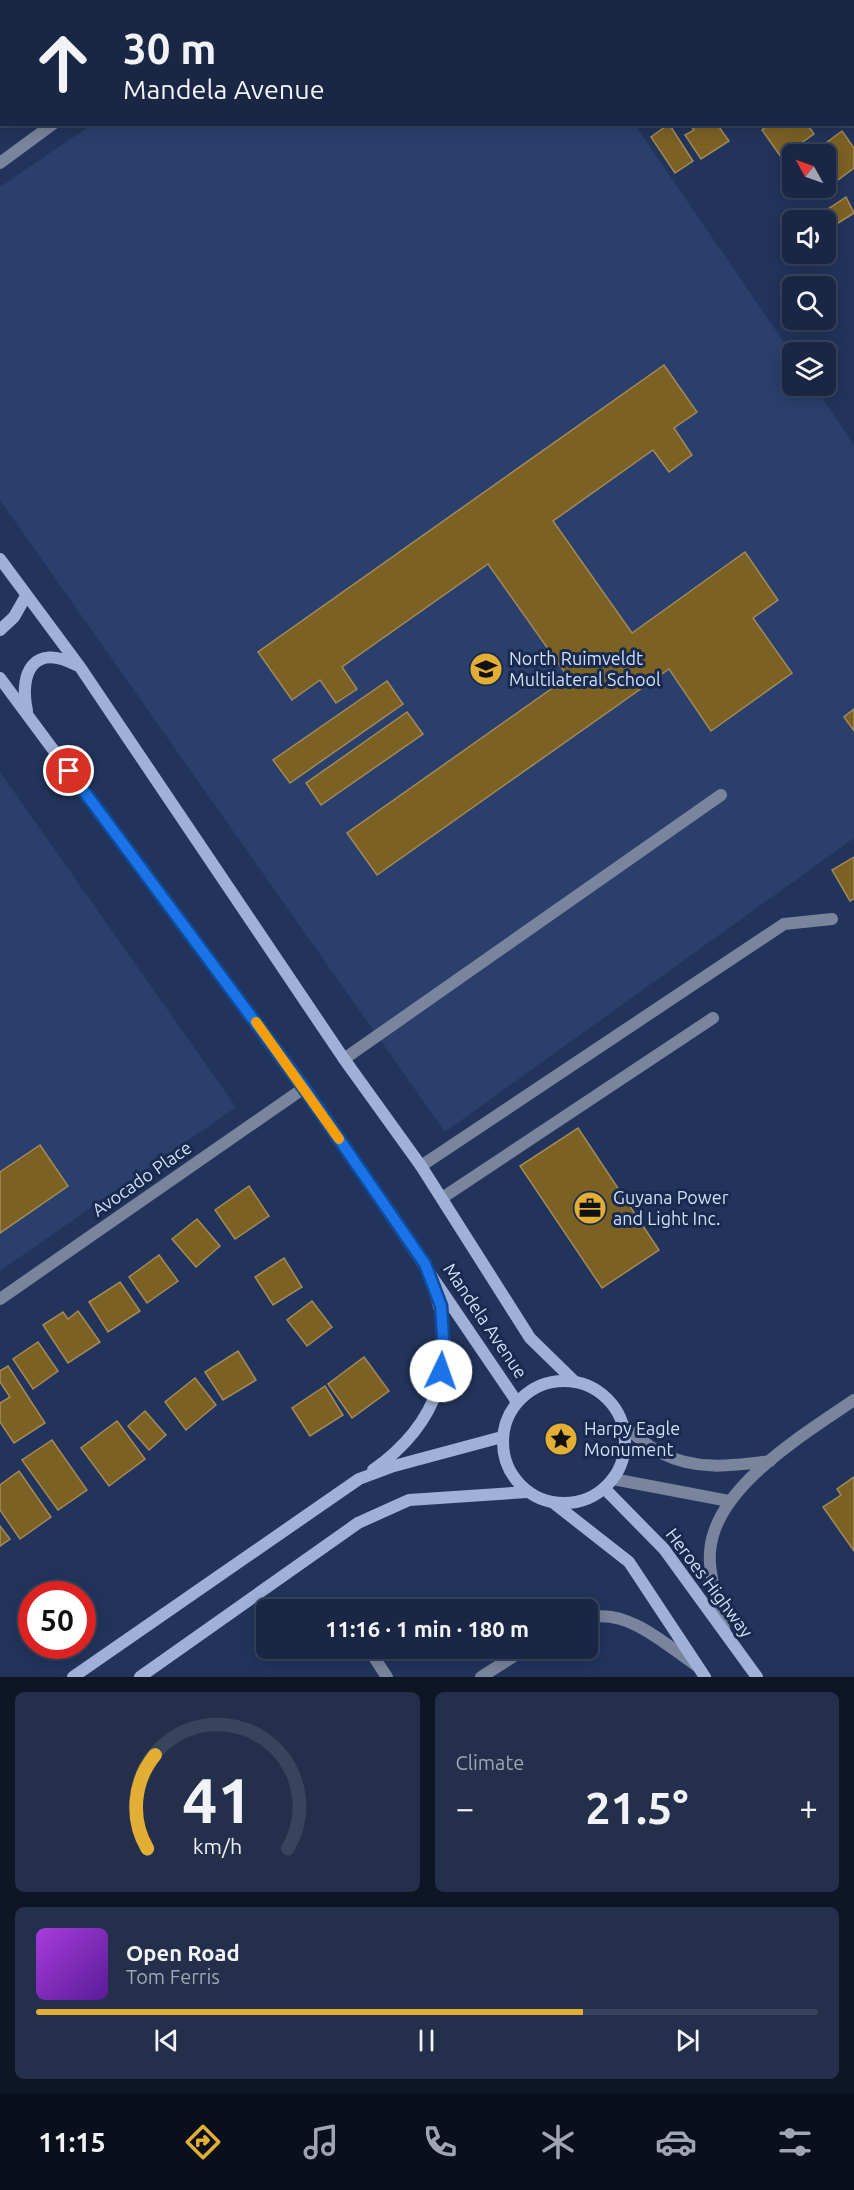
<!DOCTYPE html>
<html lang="en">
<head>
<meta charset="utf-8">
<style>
	:root { --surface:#1a2744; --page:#232f4b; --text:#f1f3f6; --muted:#9fa5b2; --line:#38445d; --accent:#e2ae34 }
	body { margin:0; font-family:Ubuntu,sans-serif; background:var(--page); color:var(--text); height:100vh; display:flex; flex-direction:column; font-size:22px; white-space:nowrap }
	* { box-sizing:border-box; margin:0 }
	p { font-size:20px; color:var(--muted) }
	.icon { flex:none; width:33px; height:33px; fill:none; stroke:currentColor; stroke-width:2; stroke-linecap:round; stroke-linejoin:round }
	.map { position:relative; height:1677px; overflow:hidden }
	.sheet { display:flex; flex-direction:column; gap:15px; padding:15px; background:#0e1525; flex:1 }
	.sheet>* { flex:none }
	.top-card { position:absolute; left:0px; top:0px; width:855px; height:126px; box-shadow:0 3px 15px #0003,0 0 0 2px var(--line); background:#1a2744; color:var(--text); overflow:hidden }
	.needle { width:39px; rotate:310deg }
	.buttons { position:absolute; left:782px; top:144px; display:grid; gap:12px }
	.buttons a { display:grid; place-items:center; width:54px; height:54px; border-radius:9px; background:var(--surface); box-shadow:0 3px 15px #0003,0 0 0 2px var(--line); font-size:30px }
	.speed { position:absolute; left:18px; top:1581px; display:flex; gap:12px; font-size:30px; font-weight:700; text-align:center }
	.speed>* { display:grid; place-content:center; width:78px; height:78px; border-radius:50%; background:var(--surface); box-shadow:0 3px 15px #0003,0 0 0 2px var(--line); line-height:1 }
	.speed .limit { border:9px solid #d22; background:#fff; color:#111 }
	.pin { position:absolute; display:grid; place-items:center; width:51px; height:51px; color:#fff; margin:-26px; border:3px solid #fff; border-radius:50%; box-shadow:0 2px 6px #0007 }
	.me { position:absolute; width:66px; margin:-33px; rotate:3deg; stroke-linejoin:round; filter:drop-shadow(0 0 4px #0008) }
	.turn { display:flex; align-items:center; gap:21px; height:126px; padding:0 24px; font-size:27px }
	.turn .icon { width:78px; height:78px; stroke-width:2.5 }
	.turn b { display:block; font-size:42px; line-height:51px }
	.big { font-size:45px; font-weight:600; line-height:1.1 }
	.sheet .card { flex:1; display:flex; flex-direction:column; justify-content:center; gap:9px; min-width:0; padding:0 21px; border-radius:9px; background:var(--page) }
	.sheet .dial { align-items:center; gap:0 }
	.dial svg { height:156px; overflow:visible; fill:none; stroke:var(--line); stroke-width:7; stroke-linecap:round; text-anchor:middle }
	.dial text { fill:var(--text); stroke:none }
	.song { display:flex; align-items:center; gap:18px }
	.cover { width:72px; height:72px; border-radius:9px; background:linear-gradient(135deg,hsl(280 70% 55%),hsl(270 70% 35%)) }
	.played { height:6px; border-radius:3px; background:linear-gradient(90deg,var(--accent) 70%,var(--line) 70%) }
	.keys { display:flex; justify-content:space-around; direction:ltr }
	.heat { display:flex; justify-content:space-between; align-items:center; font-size:33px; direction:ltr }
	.sheet .tiles { flex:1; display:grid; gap:15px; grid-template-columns:1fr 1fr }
	.card:last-child { grid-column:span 2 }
	.trip { position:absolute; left:256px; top:1599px; width:342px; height:60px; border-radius:9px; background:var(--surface); box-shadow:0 3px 15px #0003,0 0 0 2px var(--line); font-weight:600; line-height:60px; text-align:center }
	.tabs { display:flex; height:96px; justify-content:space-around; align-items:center; background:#0a101b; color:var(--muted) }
	.tabs .icon { width:42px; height:42px }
	.tabs .current { color:var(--accent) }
	.tabs b { font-size:27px; color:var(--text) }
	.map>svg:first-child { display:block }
	.built { fill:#2a3f6c }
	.building { fill:#7c6124; stroke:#a28a59; stroke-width:1.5 }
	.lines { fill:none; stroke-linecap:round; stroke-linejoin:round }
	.service { stroke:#79859c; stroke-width:12 }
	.minor { stroke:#79859c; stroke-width:12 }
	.tertiary { stroke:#79859c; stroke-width:12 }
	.secondary { stroke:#9fb1d7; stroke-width:12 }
	.route-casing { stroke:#114b97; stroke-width:15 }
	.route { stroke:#1a73e8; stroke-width:10 }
	.slow { stroke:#f59e0b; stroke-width:10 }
	.labels { text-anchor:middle; stroke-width:6; stroke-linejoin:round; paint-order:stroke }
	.poi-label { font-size:18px; fill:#d2dff7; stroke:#192a4f; text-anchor:start }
	.street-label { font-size:18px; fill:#d2dff7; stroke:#192a4f }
</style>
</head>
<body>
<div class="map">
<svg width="854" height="1677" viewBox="0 0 854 1677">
	<rect width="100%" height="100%" fill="#22345b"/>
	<g class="built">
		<path d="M273,0H550L551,1H271Z"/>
		<path d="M91,125H635L792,354V386H814L854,445V838L445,1132L0,500V187Z"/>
		<path d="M0,772L236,1107L0,1271Z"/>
	</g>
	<g class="building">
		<path d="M682,0H723L724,2H679Z"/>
		<path d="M669,124L693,161L675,173L651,137Z"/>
		<path d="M690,124H717L729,141L701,159L685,135L694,130Z"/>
		<path d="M770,124H807L814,134L781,157L762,130Z"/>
		<path d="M842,131L854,148V168L815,197L809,188H825V154H811Z"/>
		<path d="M846,197L854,213L835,225L825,211Z"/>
		<path d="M664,365L697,412L674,428L692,455L669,472L653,450L553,521L632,633L745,552L778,600L753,618L792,673L711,731L669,669L377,875L347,833L568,677L488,564L342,667L357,689L336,703L320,680L292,700L258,652Z"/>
		<path d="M387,681L403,704L290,783L273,760Z"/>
		<path d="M854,709V731L844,717Z"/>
		<path d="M407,712L423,734L321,805L306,783Z"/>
		<path d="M854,857V899L850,901L832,870Z"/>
		<path d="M578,1128L659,1250L602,1288L520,1166Z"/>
		<path d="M40,1145L68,1186L0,1233V1172Z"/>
		<path d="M249,1186L269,1216L235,1239L215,1210Z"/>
		<path d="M197,1219L220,1246L196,1267L172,1239Z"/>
		<path d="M159,1255L178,1281L147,1303L129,1277Z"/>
		<path d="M284,1258L302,1287L273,1305L255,1277Z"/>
		<path d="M120,1282L140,1311L108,1332L89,1302Z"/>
		<path d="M312,1301L332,1327L307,1346L287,1320Z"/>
		<path d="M78,1311L100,1342L68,1363L43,1325L63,1312L68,1319Z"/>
		<path d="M38,1342L58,1371L33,1389L13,1359Z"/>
		<path d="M238,1351L256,1380L223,1400L205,1372Z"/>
		<path d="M364,1357L389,1391L352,1418L328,1384Z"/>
		<path d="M8,1366L45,1423L14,1443L0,1422V1403L10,1397L0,1382V1371Z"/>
		<path d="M195,1378L216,1405L186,1430L165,1402Z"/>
		<path d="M325,1386L343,1415L310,1436L292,1408Z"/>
		<path d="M145,1411L166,1435L149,1450L128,1426Z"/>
		<path d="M117,1421L145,1459L109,1486L81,1448Z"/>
		<path d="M52,1440L87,1490L58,1510L22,1460Z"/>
		<path d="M19,1471L51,1517L20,1539L0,1510V1485Z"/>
		<path d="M854,1477V1551L823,1507L841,1495L837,1489Z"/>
		<path d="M0,1526L10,1539L0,1546Z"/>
	</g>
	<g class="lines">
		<g class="service">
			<path d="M220,2L222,0"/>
			<path d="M0,163L53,124"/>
			<path d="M344,1059L721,795"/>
			<path d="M421,1166L784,924L832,919"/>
			<path d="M442,1198L713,1018"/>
			<path d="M368,1648L387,1677"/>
		</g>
		<g class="minor">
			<path d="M801,0L802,2"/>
			<path d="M854,72V73"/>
			<path d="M0,1299L304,1088"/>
			<path d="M588,1618C628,1608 666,1645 697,1666"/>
			<path d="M481,1677L527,1648"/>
		</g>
		<g class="tertiary">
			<path d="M623,1425C635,1434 647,1447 661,1453C696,1471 732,1466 770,1461"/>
			<path d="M613,1479L729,1501"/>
			<path d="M725,1633C720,1610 708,1574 710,1552C714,1487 805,1434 854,1400"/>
		</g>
		<g class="secondary">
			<path d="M0,559L80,667L344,1059L421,1166L530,1338L575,1382"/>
			<path d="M0,630L14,617L26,596"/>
			<path d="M0,678L304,1088L517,1402"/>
			<path d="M27,711C19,672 34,643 76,665"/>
			<circle cx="564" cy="1442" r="61"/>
			<path d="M373,1470C438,1424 461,1360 432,1284"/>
			<path d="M604,1488L664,1549L757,1677"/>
			<path d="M555,1504L629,1562L705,1677"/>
			<path d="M73,1677L359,1479L394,1466L502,1437"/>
			<path d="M140,1677L358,1523L409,1500L527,1492"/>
		</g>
	</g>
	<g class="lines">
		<defs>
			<path id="route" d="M69,771L304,1088L425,1264L441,1306L444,1352L441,1371"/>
		</defs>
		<use href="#route" class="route-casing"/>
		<use href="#route" class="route"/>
		<path class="slow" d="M256,1022L339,1139"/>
	</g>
	<defs>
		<symbol id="school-disc" viewBox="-11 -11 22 22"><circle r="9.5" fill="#e2ae34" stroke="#192a4f"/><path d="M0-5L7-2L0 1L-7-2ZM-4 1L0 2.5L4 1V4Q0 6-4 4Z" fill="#111"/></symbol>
		<symbol id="office-disc" viewBox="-11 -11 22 22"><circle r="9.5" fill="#e2ae34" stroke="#192a4f"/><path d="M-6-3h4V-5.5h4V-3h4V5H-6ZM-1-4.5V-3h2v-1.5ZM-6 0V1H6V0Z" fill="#111"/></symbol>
		<symbol id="sight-disc" viewBox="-11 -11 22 22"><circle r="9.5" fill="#e2ae34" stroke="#192a4f"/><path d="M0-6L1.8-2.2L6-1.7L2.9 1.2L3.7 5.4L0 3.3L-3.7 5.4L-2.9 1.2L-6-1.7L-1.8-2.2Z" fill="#111"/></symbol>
	</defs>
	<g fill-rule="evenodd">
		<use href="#school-disc" x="467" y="650" width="38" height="38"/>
		<use href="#office-disc" x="571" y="1189" width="38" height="38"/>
		<use href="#sight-disc" x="542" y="1420" width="38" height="38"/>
	</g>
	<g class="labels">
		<g class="poi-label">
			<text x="509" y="665">North Ruimveldt<tspan x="509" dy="21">Multilateral School</tspan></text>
			<text x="613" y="1204">Guyana Power<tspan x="613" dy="21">and Light Inc.</tspan></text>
			<text x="584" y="1435">Harpy Eagle<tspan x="584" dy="21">Monument</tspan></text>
		</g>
		<g class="street-label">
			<text transform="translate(142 1179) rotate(-35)" y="6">Avocado Place</text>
			<text transform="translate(485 1321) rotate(56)" y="6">Mandela Avenue</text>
			<text transform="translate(709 1583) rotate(53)" y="6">Heroes Highway</text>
		</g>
	</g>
</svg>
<div class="buttons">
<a><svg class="needle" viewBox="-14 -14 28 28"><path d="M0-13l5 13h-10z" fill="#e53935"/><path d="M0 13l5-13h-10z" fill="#9fa5b2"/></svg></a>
<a><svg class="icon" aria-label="sound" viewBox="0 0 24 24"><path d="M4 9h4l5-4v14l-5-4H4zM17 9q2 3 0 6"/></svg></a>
<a><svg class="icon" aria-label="search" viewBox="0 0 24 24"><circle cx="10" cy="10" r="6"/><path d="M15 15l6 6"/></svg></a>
<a><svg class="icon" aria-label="layers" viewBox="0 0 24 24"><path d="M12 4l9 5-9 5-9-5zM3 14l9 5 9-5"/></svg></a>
</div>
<div class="speed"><div class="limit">50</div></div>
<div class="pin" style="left:69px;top:771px;background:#d93025"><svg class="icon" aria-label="arrive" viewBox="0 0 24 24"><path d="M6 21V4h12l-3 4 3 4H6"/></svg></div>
<svg class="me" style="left:441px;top:1371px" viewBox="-20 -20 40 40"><circle r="19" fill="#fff"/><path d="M0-13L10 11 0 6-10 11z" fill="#1a73e8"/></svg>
<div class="trip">11:16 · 1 min · 180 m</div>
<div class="top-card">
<div class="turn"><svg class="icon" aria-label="ahead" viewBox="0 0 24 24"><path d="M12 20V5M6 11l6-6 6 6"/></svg><div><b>30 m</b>Mandela Avenue</div></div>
</div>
</div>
<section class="sheet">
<div class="tiles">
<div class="card dial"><svg viewBox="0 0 100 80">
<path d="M14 69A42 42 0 1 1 86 69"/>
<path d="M14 69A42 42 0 0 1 18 21" stroke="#e2ae34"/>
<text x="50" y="56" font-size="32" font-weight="700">41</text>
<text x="50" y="72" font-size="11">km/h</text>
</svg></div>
<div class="card"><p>Climate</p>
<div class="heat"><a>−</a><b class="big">21.5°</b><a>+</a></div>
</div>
<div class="card">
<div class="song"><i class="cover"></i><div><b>Open Road</b><p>Tom Ferris</p></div></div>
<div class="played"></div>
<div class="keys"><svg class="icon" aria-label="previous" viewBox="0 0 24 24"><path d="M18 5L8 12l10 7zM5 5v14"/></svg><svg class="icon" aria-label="pause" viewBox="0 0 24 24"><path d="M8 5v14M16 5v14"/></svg><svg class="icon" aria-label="next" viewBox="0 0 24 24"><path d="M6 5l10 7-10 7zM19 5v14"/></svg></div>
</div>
</div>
</section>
<nav class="tabs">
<b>11:15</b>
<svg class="icon current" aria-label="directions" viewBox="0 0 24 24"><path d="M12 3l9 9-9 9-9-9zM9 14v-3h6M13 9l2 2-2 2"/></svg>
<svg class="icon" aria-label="music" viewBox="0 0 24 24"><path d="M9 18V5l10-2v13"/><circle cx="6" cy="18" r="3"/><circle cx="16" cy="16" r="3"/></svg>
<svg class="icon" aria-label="phone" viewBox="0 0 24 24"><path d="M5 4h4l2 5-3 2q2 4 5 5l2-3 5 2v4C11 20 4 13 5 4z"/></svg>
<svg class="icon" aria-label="climate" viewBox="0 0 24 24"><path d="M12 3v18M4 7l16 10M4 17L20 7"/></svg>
<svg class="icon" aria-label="car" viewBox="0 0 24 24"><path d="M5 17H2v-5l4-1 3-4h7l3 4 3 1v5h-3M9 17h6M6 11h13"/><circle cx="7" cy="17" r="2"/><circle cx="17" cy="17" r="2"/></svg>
<svg class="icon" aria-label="filters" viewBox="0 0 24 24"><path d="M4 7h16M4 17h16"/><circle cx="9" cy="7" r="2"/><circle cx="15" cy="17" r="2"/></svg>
</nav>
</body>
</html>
